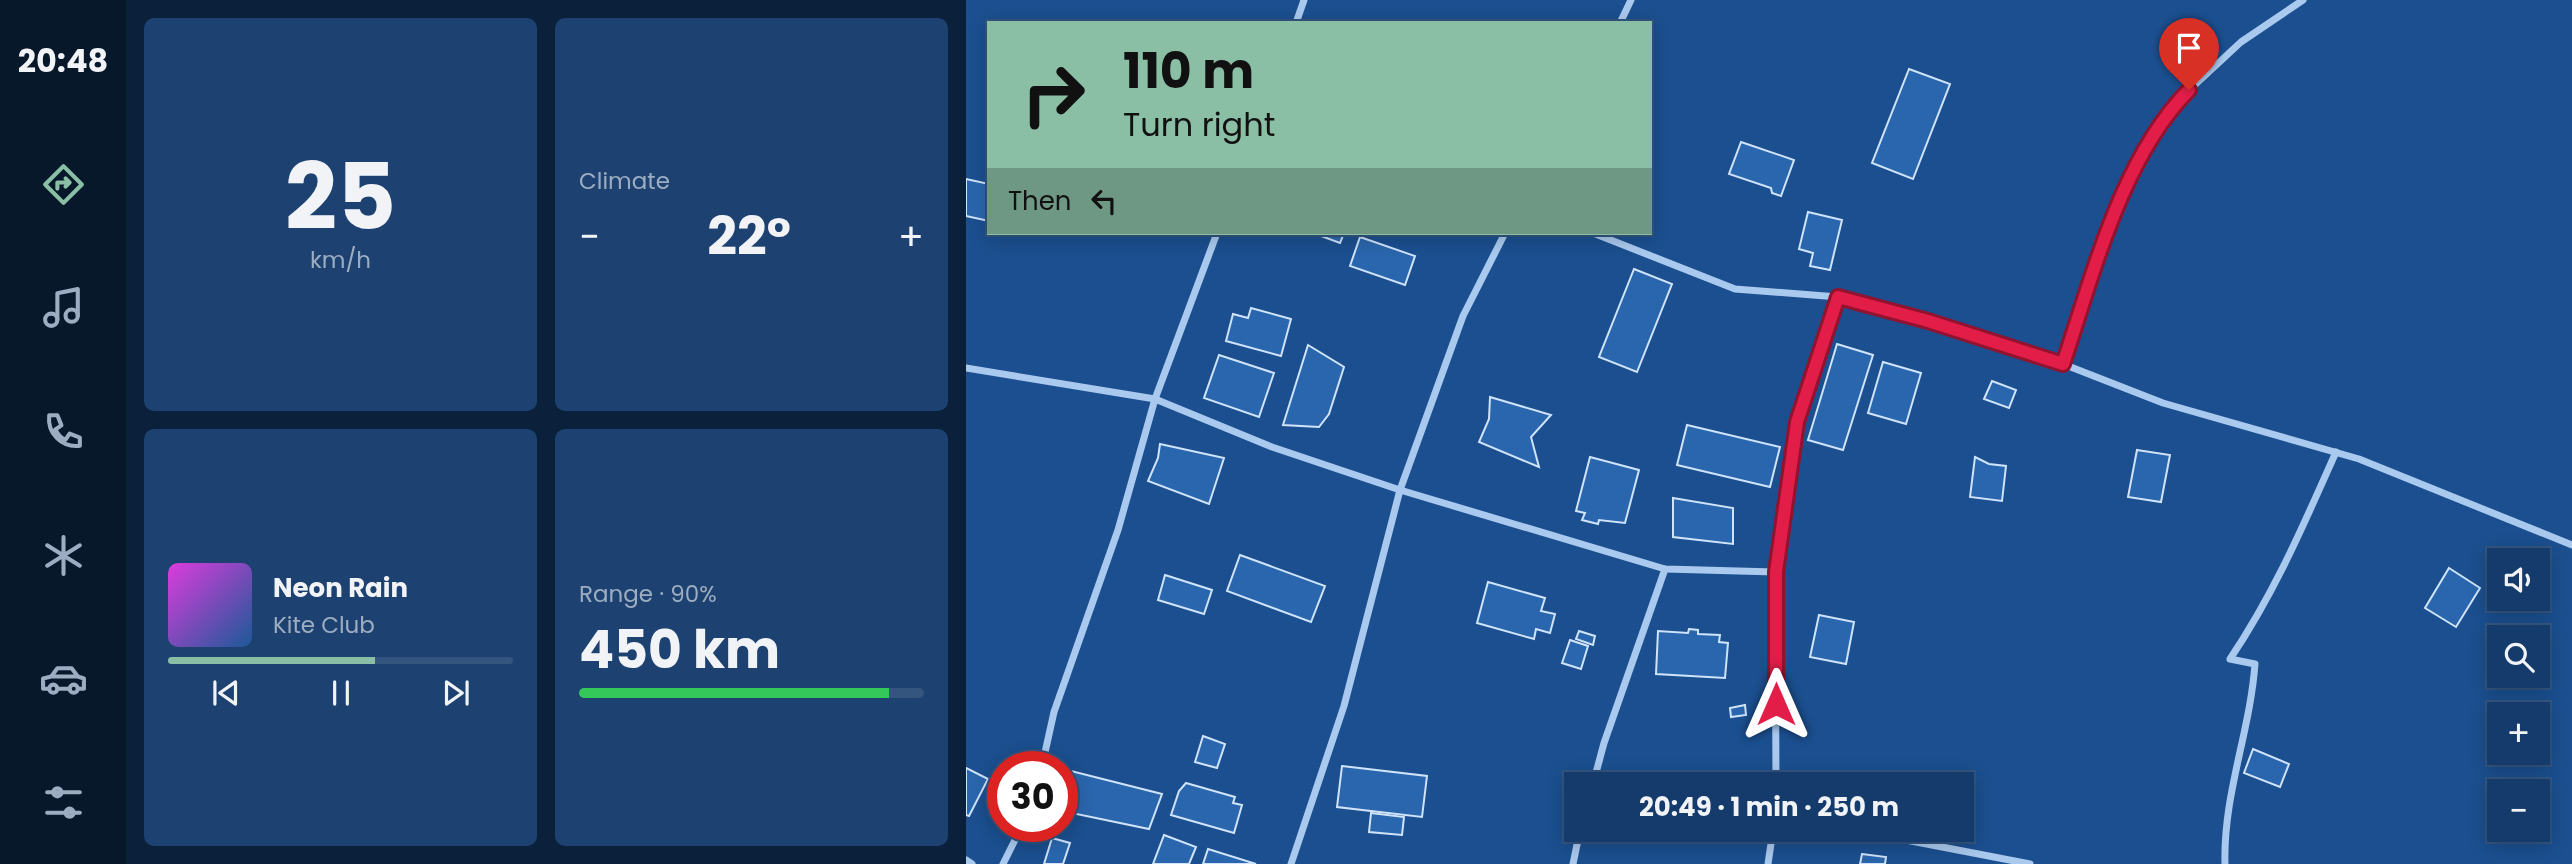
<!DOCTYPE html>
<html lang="en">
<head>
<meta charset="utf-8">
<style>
	:root { --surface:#143b6b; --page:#1d4271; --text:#f1f3f6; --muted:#9dadc1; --line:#33557e; --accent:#8abfa5 }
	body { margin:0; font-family:Poppins,sans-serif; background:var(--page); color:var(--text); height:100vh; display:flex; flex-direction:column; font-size:26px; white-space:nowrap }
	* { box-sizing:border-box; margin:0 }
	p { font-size:23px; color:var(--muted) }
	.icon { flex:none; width:38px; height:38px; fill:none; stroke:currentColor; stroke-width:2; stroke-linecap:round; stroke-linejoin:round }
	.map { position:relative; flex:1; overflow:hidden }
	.drawer { display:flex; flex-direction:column; gap:18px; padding:18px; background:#0b203b; width:840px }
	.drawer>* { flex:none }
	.guide { position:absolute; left:21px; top:21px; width:665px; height:214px; border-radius:0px; box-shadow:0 4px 18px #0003,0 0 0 2px var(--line); background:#8abfa5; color:#111; overflow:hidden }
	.buttons { position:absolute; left:1521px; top:548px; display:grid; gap:14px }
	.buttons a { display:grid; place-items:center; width:63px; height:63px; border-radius:0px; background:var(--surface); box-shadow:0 4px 18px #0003,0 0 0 2px var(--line); font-size:35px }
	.speed { position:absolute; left:21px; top:751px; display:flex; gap:14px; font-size:35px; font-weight:700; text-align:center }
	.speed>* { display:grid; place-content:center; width:91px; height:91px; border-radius:50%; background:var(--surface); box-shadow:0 4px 18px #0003,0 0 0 2px var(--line); line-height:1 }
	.speed .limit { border:10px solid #d22; background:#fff; color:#111 }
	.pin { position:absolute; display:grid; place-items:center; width:60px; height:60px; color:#fff; margin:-72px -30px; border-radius:50% 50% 50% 0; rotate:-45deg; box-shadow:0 0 7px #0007 }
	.pin .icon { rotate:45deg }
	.me { position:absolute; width:77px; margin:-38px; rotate:0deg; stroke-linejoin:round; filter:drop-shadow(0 0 5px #0008) }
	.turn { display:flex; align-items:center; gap:24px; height:147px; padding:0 21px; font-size:32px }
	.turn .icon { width:91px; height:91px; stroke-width:2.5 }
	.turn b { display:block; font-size:49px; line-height:60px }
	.then { display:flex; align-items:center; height:66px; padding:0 21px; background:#0003; gap:14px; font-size:26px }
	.big { font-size:52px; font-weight:700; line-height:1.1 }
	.drawer .tile { flex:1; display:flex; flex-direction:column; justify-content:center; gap:10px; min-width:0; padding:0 24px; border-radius:10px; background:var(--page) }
	.drawer .dial { align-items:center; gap:0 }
	.dial b { font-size:91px; line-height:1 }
	.song { display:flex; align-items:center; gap:21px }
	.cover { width:84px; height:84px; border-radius:10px; background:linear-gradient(135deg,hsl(300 70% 55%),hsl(210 70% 35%)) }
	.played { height:7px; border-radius:4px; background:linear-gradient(90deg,var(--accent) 60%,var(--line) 60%) }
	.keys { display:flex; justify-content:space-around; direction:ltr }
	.heat { display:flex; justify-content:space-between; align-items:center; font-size:38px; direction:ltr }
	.charge { height:10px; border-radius:5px; background:linear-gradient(90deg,#34c759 90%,var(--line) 0) }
	.drawer .tiles { flex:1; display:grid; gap:18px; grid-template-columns:repeat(2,1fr) }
	.trip { position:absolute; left:598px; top:772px; width:410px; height:70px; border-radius:0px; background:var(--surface); box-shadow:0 4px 18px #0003,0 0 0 2px var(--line); font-weight:700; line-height:70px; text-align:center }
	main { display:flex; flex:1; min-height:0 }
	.tabs { display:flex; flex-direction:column; width:126px; justify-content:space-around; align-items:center; background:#08182b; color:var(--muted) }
	.tabs .icon { width:49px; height:49px }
	.tabs .selected { color:var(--accent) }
	.tabs b { font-size:32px; color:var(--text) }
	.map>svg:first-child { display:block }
	.building { fill:#2a66ad; stroke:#cfe3fa; stroke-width:2 }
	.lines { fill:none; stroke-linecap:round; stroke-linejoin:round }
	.street { stroke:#a9c9ee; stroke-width:7 }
	.route-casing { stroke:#92132f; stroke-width:18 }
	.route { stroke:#e11d48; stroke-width:12 }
</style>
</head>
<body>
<main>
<nav class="tabs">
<b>20:48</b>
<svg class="icon selected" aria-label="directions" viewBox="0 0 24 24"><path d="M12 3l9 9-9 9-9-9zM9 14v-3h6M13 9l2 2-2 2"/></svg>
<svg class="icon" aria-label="music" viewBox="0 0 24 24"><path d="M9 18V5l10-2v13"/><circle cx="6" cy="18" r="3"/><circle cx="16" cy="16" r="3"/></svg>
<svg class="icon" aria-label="phone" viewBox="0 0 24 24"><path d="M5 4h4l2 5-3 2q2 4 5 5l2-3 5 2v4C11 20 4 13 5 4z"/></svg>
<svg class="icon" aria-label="climate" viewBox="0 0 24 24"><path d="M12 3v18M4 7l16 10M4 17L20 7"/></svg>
<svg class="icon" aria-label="car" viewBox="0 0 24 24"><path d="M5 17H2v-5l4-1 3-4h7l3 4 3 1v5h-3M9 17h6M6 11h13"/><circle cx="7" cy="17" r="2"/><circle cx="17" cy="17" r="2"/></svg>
<svg class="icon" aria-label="filters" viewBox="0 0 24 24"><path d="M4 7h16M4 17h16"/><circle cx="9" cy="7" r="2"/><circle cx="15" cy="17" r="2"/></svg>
</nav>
<section class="drawer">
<div class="tiles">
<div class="tile dial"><b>25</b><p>km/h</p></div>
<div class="tile"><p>Climate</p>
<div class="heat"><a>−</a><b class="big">22°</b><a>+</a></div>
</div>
<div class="tile">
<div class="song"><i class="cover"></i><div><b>Neon Rain</b><p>Kite Club</p></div></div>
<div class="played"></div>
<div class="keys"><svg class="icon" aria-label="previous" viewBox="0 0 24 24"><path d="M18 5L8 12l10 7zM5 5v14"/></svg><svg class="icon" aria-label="pause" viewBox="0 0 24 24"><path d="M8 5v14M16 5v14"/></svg><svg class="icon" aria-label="next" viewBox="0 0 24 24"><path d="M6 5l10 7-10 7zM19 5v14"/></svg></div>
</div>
<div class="tile"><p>Range · 90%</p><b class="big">450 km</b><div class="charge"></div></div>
</div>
</section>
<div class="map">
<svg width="1606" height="864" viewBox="0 0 1606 864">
	<rect width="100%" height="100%" fill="#1b4f8f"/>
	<g class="building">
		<path d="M943,69L984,84L947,179L906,163Z"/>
		<path d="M775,142L828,160L815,196L806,193L805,188L763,174Z"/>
		<path d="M0,179L23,184V221L0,216Z"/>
		<path d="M842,212L876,220L864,270L844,266L847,253L833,249Z"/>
		<path d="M347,233H378L374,243Z"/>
		<path d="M394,237L449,256L439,285L384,266Z"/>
		<path d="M668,269L706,284L671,372L633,357Z"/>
		<path d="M285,308L325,319L315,356L260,341L267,314L282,318Z"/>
		<path d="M871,344L907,355L877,450L842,440Z"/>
		<path d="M342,345L378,367L363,414L353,427L317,425Z"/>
		<path d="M253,355L308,373L293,417L238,398Z"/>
		<path d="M917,362L955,373L940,424L902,413Z"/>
		<path d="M1026,381L1050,390L1043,408L1018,399Z"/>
		<path d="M524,397L585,415L565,437L573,467L513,442L523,419Z"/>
		<path d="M721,425L814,447L804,487L711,465Z"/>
		<path d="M194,444L258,458L243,504L182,481L192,458Z"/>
		<path d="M1171,450L1204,455L1195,502L1162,497Z"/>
		<path d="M624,457L673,470L659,523L633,520L632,524L616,520L619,513L610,511Z"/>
		<path d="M1009,457L1023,464L1040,466L1036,501L1004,497Z"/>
		<path d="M707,498L767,508V544L707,537Z"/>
		<path d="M274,555L359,586L345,622L261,591Z"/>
		<path d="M1483,568L1514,588L1490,627L1459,608Z"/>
		<path d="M199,575L246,590L238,614L192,600Z"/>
		<path d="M522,582L579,598L575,611L589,614L584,633L570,629L568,639L511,623Z"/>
		<path d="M853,615L888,622L880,664L844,657Z"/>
		<path d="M723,629L732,630V634L754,635L753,642L762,643L759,678L690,674L692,631L722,633Z"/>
		<path d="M613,631L629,636L627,645L610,639Z"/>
		<path d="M604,640L622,646L615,669L596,663Z"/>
		<path d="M779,705L780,715L765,717L764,708Z"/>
		<path d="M237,736L259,744L251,768L229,762Z"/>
		<path d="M1287,749L1323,764L1314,787L1278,773Z"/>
		<path d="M376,766L461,776L456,817L371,807Z"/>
		<path d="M0,768L22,779L3,816L0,815Z"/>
		<path d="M101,770L196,794L183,829L96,811V790Z"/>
		<path d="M220,783L269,797L267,803L276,805L268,833L205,815L213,791Z"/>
		<path d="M405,813L438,817L436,835L403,832Z"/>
		<path d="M198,835L230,847L223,864H187Z"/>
		<path d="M86,838L104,843L97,864H78Z"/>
		<path d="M242,849L290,864H237Z"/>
		<path d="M896,854L920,857L919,864H894Z"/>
	</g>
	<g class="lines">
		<g class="street">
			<path d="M330,23L338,0"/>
			<path d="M654,23L665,0"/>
			<path d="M627,233L769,289L872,297L962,321L1097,364L1197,403L1393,459L1606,545"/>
			<path d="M1097,364L1147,218L1177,150L1205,107L1275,42L1337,0"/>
			<path d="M0,368L189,399L306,447L434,490L699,569L809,572"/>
			<path d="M76,766L88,712L152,530L189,399L251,233"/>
			<path d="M627,784L638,743L699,569"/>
			<path d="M810,784L809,572L831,422L872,297"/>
			<path d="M888,830L1064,864"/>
			<path d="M0,860L6,864"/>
			<path d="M37,864L56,826"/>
			<path d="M325,864L378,706L434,490L497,316L539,233"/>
			<path d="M607,864L614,830"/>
			<path d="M802,864L807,830"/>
			<path d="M1259,864C1257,795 1284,732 1289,664L1264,659C1309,592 1337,526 1370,452"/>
		</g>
	</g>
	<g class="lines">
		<defs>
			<path id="route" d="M810,704V572L831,422L872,297L962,321L1097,364C1127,275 1156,157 1223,90"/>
		</defs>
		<use href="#route" class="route-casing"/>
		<use href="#route" class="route"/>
	</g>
</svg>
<div class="buttons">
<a><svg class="icon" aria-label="sound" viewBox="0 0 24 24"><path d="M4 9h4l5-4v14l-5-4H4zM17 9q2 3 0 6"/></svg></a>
<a><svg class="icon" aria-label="search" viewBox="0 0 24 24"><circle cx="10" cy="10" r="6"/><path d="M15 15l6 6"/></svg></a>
<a>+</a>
<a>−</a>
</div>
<div class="speed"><div class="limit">30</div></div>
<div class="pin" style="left:1223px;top:90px;background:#d93025"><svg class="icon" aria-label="arrive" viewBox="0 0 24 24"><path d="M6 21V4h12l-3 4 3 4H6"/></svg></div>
<svg class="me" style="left:810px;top:704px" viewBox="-20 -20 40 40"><path d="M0-17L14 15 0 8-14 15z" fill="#e11d48" stroke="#fff" stroke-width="4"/></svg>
<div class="trip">20:49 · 1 min · 250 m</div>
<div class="guide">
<div class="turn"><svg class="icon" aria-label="right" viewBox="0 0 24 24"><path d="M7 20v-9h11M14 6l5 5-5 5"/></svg><div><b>110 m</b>Turn right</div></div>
<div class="then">Then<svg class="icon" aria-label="left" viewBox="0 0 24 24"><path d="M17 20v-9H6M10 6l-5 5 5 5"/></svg></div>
</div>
</div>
</main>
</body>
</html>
